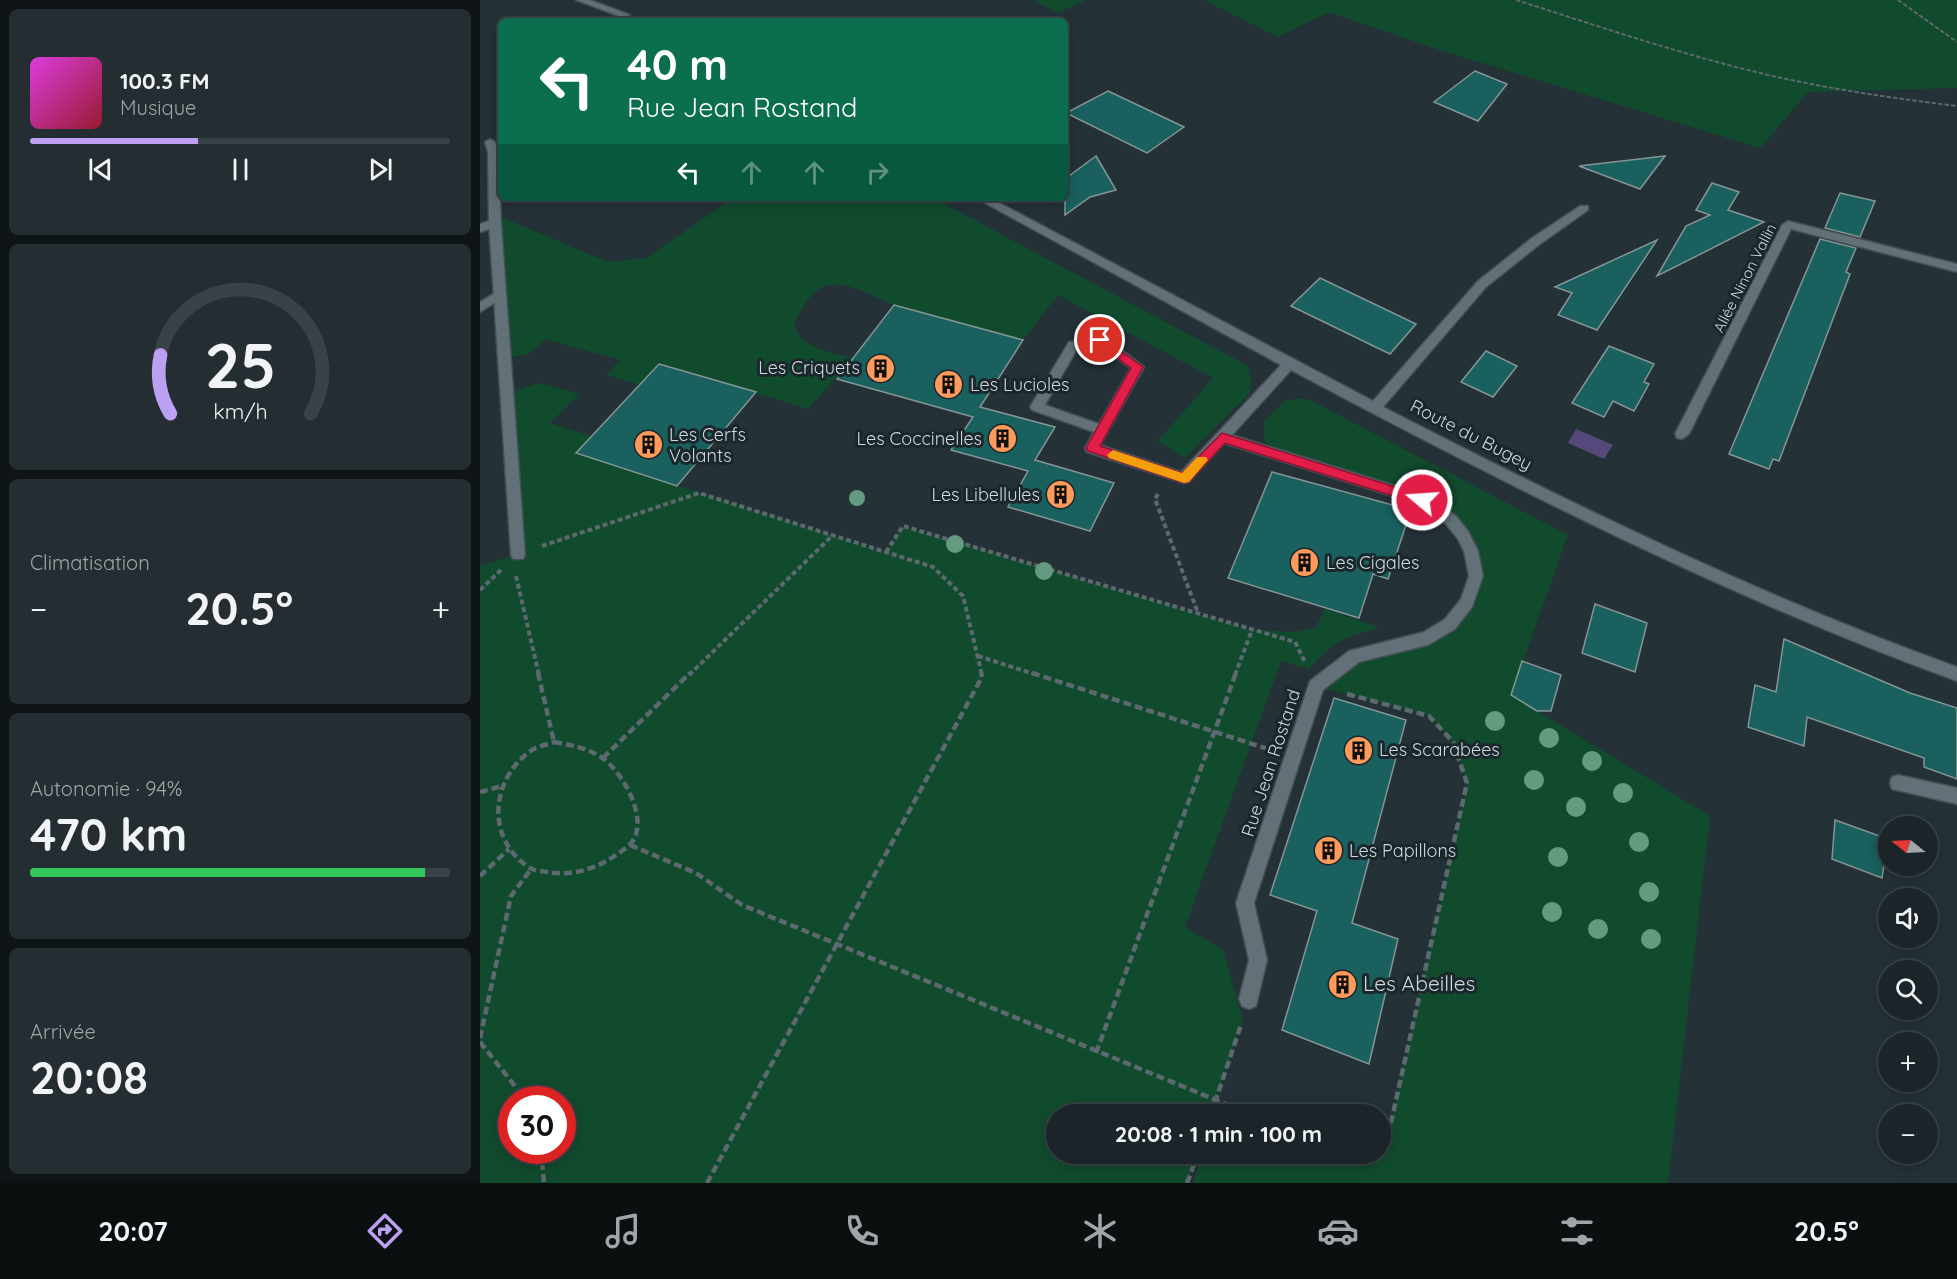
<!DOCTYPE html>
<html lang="fr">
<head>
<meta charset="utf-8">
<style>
	:root { --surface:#1b2529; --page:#242d31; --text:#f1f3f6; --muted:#a0a5a8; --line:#394246; --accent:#bca0f2 }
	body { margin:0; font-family:Quicksand,sans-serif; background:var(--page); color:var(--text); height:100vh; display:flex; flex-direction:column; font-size:22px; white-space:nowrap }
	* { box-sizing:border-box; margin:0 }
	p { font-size:20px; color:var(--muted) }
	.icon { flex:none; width:33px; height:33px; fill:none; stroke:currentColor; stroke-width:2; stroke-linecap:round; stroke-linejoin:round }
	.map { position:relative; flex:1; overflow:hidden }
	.details { display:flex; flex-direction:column; gap:9px; padding:9px; background:#0f1417; width:480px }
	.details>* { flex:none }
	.banner { position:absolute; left:18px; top:18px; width:570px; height:183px; border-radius:9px; box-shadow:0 3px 15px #0003,0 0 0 2px var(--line); background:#0b6e4f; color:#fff; overflow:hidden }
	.needle { width:39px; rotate:288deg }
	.fabs { position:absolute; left:1398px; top:816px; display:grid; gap:12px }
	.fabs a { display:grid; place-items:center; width:60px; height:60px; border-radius:50%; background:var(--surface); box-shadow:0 3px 15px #0003,0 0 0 2px var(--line); font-size:30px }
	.speed { position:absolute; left:18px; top:1086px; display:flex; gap:12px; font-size:30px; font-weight:700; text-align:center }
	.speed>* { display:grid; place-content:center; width:78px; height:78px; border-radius:50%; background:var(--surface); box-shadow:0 3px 15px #0003,0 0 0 2px var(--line); line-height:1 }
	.speed .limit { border:9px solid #d22; background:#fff; color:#111 }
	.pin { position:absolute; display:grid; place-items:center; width:51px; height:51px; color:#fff; margin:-26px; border:3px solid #fff; border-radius:50%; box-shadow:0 2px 6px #0007 }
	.me { position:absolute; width:66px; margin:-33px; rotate:288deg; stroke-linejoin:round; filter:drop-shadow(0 0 4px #0008) }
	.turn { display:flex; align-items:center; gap:21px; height:126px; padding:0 30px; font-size:27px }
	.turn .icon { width:78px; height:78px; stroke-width:2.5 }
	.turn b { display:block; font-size:42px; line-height:51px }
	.lanes { display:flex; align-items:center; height:57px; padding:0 30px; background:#0003; justify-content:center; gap:30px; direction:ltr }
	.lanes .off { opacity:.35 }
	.big { font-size:45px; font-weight:700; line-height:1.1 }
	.details .widget { flex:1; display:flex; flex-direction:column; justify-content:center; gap:9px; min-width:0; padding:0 21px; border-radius:9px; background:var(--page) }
	.details .dial { align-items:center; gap:0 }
	.dial svg { height:156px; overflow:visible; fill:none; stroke:var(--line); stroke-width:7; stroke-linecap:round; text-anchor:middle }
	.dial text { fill:var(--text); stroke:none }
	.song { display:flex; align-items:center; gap:18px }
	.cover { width:72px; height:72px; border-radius:9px; background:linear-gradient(135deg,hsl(300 70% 55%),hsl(350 70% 35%)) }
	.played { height:6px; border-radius:3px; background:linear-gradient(90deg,var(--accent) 40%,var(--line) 40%) }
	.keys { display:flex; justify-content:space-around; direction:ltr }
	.heat { display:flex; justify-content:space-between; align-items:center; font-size:33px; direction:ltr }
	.charge { height:9px; border-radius:4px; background:linear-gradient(90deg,#34c759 94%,var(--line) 0) }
	.trip { position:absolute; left:566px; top:1104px; width:345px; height:60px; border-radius:30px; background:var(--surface); box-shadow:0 3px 15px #0003,0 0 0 2px var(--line); font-weight:700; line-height:60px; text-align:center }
	.dock { display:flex; height:96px; justify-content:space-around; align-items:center; background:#0b0f10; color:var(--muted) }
	.dock .icon { width:42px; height:42px }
	.dock .active { color:var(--accent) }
	.dock b { font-size:27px; color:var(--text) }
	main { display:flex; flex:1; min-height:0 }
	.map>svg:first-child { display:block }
	.green { fill:#114b2e; fill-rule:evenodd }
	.water { fill:#57487c }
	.building { fill:#19605e; stroke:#849594; stroke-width:1.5 }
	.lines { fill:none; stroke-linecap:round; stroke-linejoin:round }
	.service-casing { stroke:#434e53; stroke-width:3 }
	.minor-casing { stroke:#434e53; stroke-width:3 }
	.path-far2 { stroke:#5d696e; stroke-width:2; stroke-dasharray:4.5 2; stroke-linecap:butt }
	.path-far1 { stroke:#5d696e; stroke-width:4; stroke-dasharray:5 3; stroke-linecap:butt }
	.path { stroke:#5d696e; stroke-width:4.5; stroke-dasharray:8 4; stroke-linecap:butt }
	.service { fill:#627077; fill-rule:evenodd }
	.minor { fill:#627077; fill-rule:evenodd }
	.tree { fill:#649b80 }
	.route { fill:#e11d48; stroke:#92132f; stroke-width:1.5 }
	.slow { fill:#f59e0b }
	.labels { text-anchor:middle; stroke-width:6; stroke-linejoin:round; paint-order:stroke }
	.far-street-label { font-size:15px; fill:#d0d8db; stroke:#1a272c }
	.poi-label { font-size:18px; fill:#d0d8db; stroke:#1a272c; text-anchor:start }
	.street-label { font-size:18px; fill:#d0d8db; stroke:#1a272c }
	.near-poi-label { font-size:21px; fill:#d0d8db; stroke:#1a272c; text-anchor:start }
</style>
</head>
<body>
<main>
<section class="details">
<div class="widget">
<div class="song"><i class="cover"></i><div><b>100.3 FM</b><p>Musique</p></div></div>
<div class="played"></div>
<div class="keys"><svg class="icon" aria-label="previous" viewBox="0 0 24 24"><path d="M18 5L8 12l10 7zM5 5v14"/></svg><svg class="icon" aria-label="pause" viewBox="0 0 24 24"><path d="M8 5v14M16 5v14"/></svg><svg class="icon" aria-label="next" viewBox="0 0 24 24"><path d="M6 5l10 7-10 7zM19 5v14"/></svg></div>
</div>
<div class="widget dial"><svg viewBox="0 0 100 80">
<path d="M14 69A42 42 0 1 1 86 69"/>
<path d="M14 69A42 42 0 0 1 9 39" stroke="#bca0f2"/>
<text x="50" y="56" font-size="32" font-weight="700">25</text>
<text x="50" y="72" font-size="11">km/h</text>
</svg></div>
<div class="widget"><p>Climatisation</p>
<div class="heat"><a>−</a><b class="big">20.5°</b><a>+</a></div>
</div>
<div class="widget"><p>Autonomie · 94%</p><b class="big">470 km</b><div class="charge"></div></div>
<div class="widget"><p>Arrivée</p><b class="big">20:08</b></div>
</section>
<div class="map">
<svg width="1477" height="1183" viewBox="0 0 1477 1183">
	<rect width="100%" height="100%" fill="#243137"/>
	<g class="green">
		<path d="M553,0H606L578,13Z"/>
		<path d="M724,0H1477V88L1328,92L1280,148L953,48L849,12L798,37Z"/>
		<path d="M253,198H453L768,366L771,382L770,393L704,458L678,441L733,378L578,295L543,340C500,328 456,319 414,305C394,298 370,281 349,285C331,288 321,310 314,325C323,350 350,352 373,358L328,409L179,364L160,385L127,375L140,360L65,339L49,354L24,358L14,214L128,262L166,258Z"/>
		<path d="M58,383L100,394L70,423L111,436L96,453L405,552L423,526L772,630L815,632L836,628L845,608L900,628C866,636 852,642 829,669L801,661L705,927L743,950L763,1020L736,1101L770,1114H576V1154H718L707,1183H0V566L38,554L27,394ZM32,1100H82V1150H32Z"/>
		<path d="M819,398L832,401L1088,535L1031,695L1230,816L1188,1183H713L722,1154H900V1139L908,1135L987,783L973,742L949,716L836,686L875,656L970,624L996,576L983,535L943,500L790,453L784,439V422L804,401Z"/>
	</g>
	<path class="water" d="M1096,429L1133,445L1124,459L1088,443Z"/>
	<g class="building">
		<path d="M995,71L1027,84L998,121L954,102Z"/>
		<path d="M628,91L704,127L667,153L586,113Z"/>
		<path d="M616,156L636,190L610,197L585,215V179Z"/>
		<path d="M1185,156L1160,189L1099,166Z"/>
		<path d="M1232,183L1259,192L1248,210L1284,222L1177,276L1206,226L1230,215L1216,210Z"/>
		<path d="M1360,193L1395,201L1380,237L1345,228Z"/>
		<path d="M1340,239L1376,248L1366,272L1370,274L1299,461L1293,459L1289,469L1249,454Z"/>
		<path d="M1177,240L1117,330L1078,315L1092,293L1075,287Z"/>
		<path d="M840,278L936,324L910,354L811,306Z"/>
		<path d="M414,305L543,340L500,407L575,427L555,460L634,483L610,531L528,507L548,471L471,450L493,417L357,379Z"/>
		<path d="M1129,346L1174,364L1164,382L1169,384L1154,411L1133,401L1124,417L1092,403Z"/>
		<path d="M1006,351L1037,366L1013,397L981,382Z"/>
		<path d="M179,364L276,392L197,486L96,453Z"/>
		<path d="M792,472L931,510L908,579L893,574L879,618L748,578Z"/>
		<path d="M1115,604L1167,623L1155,672L1102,653Z"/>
		<path d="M1304,639L1430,693L1477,708V779L1444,767V758L1327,717L1324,746L1268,727L1275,685L1296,692Z"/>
		<path d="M1042,661L1081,675L1071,711H1057L1031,695Z"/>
		<path d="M854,698L926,720L872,923L918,939L889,1064L802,1030L837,911L790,895Z"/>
		<path d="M1355,820L1408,839L1402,878L1352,859Z"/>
	</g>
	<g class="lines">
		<defs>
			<g id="service">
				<path d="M15,219L21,223L19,226L0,232V224Z"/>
				<path d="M20,290L26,294L24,297L0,312V302Z"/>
				<path d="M1418,775L1477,788V804L1412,789L1410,783L1412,777Z"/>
			</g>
			<g id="minor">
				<path d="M96,0H110L150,15L142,17Z"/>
				<path d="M10,139L15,142L18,152L21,223L45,555L43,559H33L31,555L9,223L8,152L5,142Z"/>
				<path d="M496,198H510L893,401L998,281L1052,238L1100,206H1108V210L1060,244L1006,287L903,407C1090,503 1279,596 1477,667V681C1246,597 1027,485 811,370L752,435L948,496L976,516L988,531L998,551L1003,576L992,607L975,629L948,645L879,662L843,690L774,903L787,960L776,1006L769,1009L762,1006L759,999L769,960L756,903L830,681L869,651L944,632L965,619L981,599L989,576L984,551L978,539L966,524L938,504L744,443L709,482L704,483L607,452L605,448L614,432L552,410L550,407L589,342L624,337L664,367L620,445L701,472L801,365ZM618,345L651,368L619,424L565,405L597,349Z"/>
				<path d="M1308,221L1477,264V272L1311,229L1209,434L1202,439L1197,438L1195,434L1302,225Z"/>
			</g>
		</defs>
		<use href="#service" class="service-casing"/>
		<use href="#minor" class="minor-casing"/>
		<g class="path-far2">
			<path d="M1036,0C1118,26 1200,54 1284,74C1348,89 1412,98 1477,106"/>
			<path d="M1418,0L1477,42"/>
		</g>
		<g class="path-far1">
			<path d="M678,494L675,499L718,613"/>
			<path d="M62,546L219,493L453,567L483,596L502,675"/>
			<path d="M406,552L423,526L815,642L825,662"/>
			<path d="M36,576L59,675"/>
			<path d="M0,590L22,569"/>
			<path d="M498,656L557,675"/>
			<path d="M209,675L352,536"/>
			<path d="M755,675L772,630"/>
		</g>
		<g class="path">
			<path d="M58,673L74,742"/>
			<path d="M552,673L788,749"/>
			<path d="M867,694L949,716L973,742L987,783L908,1136L900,1139"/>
			<path d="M74,742C91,745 107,748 121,757C143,771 174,826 147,847C123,866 98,877 67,872C62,871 54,871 50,868C6,840 10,782 49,752C55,747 66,745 74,742Z"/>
			<path d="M123,758L210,673"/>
			<path d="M0,792L22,786"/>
			<path d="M150,845L216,873L262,905L770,1114"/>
			<path d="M0,876L29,849"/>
			<path d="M0,1038L31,896L51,869"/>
			<path d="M0,1042L46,1100"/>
			<path d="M616,1053L756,673"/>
			<path d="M731,1114L761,1025"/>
			<path d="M61,1150L64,1183"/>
			<path d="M227,1183L502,677L501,673"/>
			<path d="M707,1183L718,1154"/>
		</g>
		<use href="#service" class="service"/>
		<use href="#minor" class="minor"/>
	</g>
	<g class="tree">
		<circle cx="377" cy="498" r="8"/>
		<circle cx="475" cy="544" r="9"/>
		<circle cx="564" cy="571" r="9"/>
		<circle cx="1015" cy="721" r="10"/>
		<circle cx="1069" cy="738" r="10"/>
		<circle cx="1112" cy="761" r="10"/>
		<circle cx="1054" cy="780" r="10"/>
		<circle cx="1143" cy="793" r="10"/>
		<circle cx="1096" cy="807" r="10"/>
		<circle cx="1159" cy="842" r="10"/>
		<circle cx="1078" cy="857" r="10"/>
		<circle cx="1169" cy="892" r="10"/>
		<circle cx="1072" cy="912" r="10"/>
		<circle cx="1118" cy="929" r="10"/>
		<circle cx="1171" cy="939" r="10"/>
	</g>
	<path class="route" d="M620,336L663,367L620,446L702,473L742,433L947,497L949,500L942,505L745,443L709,482L704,483L608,451L606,448L651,368L616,343V337Z"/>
	<path class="slow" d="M633,450L702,473L717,457H726L728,460L709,482L704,483L629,458L627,455Z"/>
	<defs>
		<symbol id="building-disc" viewBox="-11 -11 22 22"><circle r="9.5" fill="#ff9b5a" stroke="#1a272c"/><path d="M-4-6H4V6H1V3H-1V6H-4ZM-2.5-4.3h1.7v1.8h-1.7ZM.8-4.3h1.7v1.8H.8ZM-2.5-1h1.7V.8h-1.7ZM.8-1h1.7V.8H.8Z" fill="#111"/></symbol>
	</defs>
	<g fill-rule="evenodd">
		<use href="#building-disc" x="384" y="352" width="33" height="33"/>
		<use href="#building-disc" x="452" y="368" width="33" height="33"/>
		<use href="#building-disc" x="506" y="422" width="33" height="33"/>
		<use href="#building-disc" x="152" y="428" width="33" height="33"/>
		<use href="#building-disc" x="564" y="478" width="33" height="33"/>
		<use href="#building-disc" x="808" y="546" width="33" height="33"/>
		<use href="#building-disc" x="862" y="734" width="33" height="33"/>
		<use href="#building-disc" x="832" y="834" width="33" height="33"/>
		<use href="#building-disc" x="846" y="968" width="33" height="33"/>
	</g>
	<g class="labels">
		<g class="far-street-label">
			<text transform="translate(1265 278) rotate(-63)" y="5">Allée Ninon Vallin</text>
		</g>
		<g class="poi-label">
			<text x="380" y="374" text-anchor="end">Les Criquets</text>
			<text x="490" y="391">Les Lucioles</text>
			<text x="189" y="441">Les Cerfs<tspan x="189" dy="21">Volants</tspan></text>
			<text x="502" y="445" text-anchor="end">Les Coccinelles</text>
			<text x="560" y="501" text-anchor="end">Les Libellules</text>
			<text x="846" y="569">Les Cigales</text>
			<text x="899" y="756">Les Scarabées</text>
			<text x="869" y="857">Les Papillons</text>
		</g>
		<g class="street-label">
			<text transform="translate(991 435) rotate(27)" y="6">Route du Bugey</text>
			<text transform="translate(791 763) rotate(-72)" y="6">Rue Jean Rostand</text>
		</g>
		<g class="near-poi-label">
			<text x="883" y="991">Les Abeilles</text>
		</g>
	</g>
</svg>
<div class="fabs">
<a><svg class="needle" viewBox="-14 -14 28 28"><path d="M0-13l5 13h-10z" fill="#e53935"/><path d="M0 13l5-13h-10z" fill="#a0a5a8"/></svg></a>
<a><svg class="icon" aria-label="sound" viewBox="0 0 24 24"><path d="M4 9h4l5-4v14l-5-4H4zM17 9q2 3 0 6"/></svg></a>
<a><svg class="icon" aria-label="search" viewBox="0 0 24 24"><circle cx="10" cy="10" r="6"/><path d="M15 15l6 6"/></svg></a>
<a>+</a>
<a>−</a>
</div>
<div class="speed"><div class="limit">30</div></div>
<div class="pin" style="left:620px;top:340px;background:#d93025"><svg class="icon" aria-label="arrive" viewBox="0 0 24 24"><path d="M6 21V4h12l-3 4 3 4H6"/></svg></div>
<svg class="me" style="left:942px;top:500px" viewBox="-20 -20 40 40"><circle r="17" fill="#e11d48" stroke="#fff" stroke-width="3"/><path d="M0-11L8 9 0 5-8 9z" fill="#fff"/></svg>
<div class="trip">20:08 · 1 min · 100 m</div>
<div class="banner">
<div class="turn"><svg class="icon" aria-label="left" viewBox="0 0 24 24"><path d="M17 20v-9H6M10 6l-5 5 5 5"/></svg><div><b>40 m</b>Rue Jean Rostand</div></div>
<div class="lanes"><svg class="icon" aria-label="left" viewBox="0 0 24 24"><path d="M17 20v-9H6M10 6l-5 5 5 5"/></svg><svg class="icon off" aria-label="ahead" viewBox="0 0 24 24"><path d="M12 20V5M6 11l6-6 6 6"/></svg><svg class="icon off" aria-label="ahead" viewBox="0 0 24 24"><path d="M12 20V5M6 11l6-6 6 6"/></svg><svg class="icon off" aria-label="right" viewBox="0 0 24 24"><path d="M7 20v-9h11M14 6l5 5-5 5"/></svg></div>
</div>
</div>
</main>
<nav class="dock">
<b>20:07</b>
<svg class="icon active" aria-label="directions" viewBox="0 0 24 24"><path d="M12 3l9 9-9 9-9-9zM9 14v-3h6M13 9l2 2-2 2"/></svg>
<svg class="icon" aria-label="music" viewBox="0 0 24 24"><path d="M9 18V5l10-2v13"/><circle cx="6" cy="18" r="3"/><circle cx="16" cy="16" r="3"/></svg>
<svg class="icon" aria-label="phone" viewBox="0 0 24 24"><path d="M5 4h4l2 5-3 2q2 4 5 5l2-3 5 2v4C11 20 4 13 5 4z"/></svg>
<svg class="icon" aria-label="climate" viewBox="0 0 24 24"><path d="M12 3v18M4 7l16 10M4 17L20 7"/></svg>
<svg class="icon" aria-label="car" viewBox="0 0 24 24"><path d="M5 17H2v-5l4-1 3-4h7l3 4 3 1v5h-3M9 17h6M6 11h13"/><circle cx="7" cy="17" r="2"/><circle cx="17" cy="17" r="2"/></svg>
<svg class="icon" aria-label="filters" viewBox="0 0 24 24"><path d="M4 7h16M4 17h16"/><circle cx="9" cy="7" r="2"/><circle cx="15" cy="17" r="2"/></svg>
<b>20.5°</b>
</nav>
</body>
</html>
